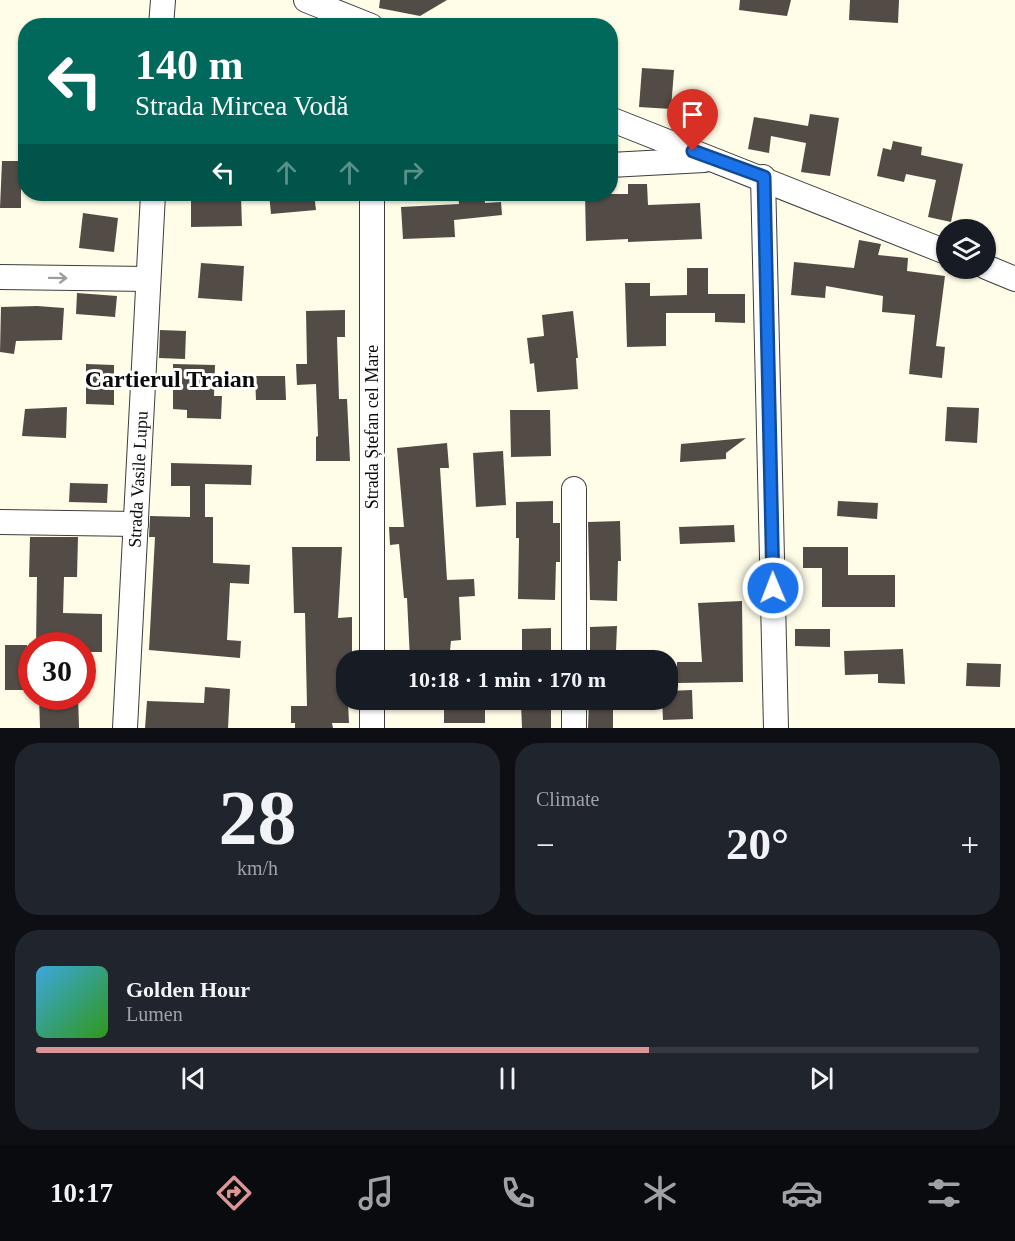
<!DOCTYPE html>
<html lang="en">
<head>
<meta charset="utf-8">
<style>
	:root { --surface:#171b24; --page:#20242c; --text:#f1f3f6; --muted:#9ea1a6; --line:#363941; --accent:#da9594 }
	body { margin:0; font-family:"Times New Roman",serif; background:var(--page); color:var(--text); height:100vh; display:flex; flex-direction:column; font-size:22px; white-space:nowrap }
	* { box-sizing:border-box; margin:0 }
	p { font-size:20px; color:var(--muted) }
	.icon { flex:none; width:33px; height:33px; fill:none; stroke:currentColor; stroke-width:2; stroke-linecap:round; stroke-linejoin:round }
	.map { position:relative; height:728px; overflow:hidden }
	.sheet { display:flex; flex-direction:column; gap:15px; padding:15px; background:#0d0f14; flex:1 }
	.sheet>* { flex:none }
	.banner { position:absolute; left:18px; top:18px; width:600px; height:183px; border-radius:24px; box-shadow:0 2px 4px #0004; background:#00695c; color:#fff; overflow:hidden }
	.controls { position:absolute; left:936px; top:219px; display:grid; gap:12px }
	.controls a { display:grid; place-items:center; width:60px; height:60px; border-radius:50%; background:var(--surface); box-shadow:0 2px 4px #0004; font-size:30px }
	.speed { position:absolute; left:18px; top:632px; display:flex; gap:12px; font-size:30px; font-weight:700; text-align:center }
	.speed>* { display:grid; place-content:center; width:78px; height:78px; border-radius:50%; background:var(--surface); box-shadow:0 2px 4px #0004; line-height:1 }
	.speed .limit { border:9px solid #d22; background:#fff; color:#111 }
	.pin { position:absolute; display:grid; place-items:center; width:51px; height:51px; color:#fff; margin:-62px -26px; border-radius:50% 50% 50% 0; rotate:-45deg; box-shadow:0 0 6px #0007 }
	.pin .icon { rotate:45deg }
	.me { position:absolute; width:66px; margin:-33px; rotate:359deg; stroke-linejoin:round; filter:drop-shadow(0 0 4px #0008) }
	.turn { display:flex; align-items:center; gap:21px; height:126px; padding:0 18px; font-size:27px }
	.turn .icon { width:78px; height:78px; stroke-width:2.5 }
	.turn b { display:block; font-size:42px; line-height:51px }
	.lanes { display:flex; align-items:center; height:57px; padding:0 18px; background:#0003; justify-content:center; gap:30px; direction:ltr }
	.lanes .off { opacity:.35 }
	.big { font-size:45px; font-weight:800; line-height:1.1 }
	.sheet .card { flex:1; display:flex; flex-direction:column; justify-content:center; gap:9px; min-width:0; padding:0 21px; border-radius:24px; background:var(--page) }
	.sheet .dial { align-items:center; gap:0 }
	.dial b { font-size:78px; line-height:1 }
	.song { display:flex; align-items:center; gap:18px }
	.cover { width:72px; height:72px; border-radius:9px; background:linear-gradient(135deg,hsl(200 70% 55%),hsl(110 70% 35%)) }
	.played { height:6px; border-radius:3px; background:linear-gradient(90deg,var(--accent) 65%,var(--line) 65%) }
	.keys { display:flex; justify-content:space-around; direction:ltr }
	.heat { display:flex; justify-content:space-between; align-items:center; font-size:33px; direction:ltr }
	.sheet .tiles { flex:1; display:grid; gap:15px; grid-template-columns:1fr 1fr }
	.card:last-child { grid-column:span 2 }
	.trip { position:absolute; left:336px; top:650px; width:342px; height:60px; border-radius:24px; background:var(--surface); box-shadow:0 2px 4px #0004; font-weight:800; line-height:60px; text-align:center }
	.tab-bar { display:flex; height:96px; justify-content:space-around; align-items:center; background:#090b0e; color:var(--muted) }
	.tab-bar .icon { width:42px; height:42px }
	.tab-bar .on { color:var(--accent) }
	.tab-bar b { font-size:27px; color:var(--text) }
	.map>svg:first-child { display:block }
	.building { fill:#534c46 }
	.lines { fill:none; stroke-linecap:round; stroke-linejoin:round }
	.minor-casing { stroke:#3d3d3d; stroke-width:26 }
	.minor { stroke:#fff; stroke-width:24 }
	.oneway { stroke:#9d9d9d }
	.route-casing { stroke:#114b97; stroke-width:15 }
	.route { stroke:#1a73e8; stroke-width:10 }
	.labels { text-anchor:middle; stroke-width:6; stroke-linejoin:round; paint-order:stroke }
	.street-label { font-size:18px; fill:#0a0a0a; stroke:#fff }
	.district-label { font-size:24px; font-weight:bold; fill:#0a0a0a; stroke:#fff }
</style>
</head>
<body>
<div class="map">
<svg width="1015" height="728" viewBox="0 0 1015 728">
	<rect width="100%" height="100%" fill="#fffce7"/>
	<g class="building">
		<path d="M380,0H447L420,16L379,8Z"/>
		<path d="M740,0H791L787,16L739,10Z"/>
		<path d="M850,0H899L898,23L849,20Z"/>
		<path d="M642,68L674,70L671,109L639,107Z"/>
		<path d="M810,114L839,118L830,176L801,172L806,143L771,136L769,153L748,149L754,117L808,126Z"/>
		<path d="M893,141L922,147L921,155L963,164L951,222L928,217L936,180L906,174L904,182L877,176L883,148L891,150Z"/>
		<path d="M2,161H21V208H0Z"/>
		<path d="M628,184H647L648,205L700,203L702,239L628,242V239L586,241L585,194H628Z"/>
		<path d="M269,194H314L316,210L271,214Z"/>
		<path d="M458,194H484L485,203L501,202L502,215L454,220L455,237L403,239L401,207L459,204Z"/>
		<path d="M191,197H241L242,226L191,227Z"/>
		<path d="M83,213L118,218L114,252L79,248Z"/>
		<path d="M859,240L881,244L878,255L908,258L907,271L945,276L936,346L945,347L942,378L909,374L915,315L882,312L883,296L826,286L825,298L791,295L794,262L854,268Z"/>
		<path d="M201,263L244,266L242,301L198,298Z"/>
		<path d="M687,268H708V294H745V323L715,322V313H666V346L627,347L625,283H650V296L687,295Z"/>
		<path d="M77,293L117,296L115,317L76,314Z"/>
		<path d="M37,306L64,308L62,340L16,341L14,354L0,352L1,307Z"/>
		<path d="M345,310V337H337L339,399H347L350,461H316V437L318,436L316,384L297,385L296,364H307L306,311Z"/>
		<path d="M573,311L578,358H576L578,389L537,392L534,363L530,364L527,338L544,336L542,315Z"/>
		<path d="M160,330L186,331L185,359L159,358Z"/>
		<path d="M86,364L114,365V405L86,404Z"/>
		<path d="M173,364L215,365L214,396H222L221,419L187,418V410L173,409Z"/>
		<path d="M255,376H285L286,400H256Z"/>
		<path d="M67,407L66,438L22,436L25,409Z"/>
		<path d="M947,407L979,408L977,443L945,441Z"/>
		<path d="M510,410H550L551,456L511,457Z"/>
		<path d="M746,438L726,453V459L680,462L681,444Z"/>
		<path d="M447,443L449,468H440L447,580L474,579L475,596L459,597L461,640L451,641L449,660H410L407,598H404L399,544L390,545L389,527H404L397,448Z"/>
		<path d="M503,451L506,505L476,507L473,453Z"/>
		<path d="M171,463L252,465L251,485L205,484V517H213V563L250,565L249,584L230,583L227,640L241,641L240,658L149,650L155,537H149L150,516L190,517V486H171Z"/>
		<path d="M70,483L108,484L107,503L69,502Z"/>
		<path d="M553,501V523H560V562H556L555,600L518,599L519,538H516V502Z"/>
		<path d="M838,501L878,503L877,519L837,516Z"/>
		<path d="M620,521L621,561H618L617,601L590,600L588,522Z"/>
		<path d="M734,525L735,542L680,544L679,527Z"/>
		<path d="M30,537H78L77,577H64L63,613L102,614V652H82V645H36L37,577H29Z"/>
		<path d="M292,547H342L338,618L352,617V660H346L349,723H332L333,728H295V723H291V706H307L305,613H294Z"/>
		<path d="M803,547H848V575H895V607H822V568H803Z"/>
		<path d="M742,601L743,682L677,683V662H702L698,603Z"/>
		<path d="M617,626L616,650H590V627Z"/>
		<path d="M551,628V660H522V629Z"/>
		<path d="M795,629H830V647L795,646Z"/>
		<path d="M5,645H27L26,690H5Z"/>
		<path d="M903,649L905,684L878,683V674L845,675L844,651Z"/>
		<path d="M967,663L1001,664L1000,687L966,686Z"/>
		<path d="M205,687L230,689L228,728H145L147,701L204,703Z"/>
		<path d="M692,690L693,719L663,720L662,699H668V691Z"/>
		<path d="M39,696H78L79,728H40Z"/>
		<rect x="444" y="699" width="41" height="24"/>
		<path d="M589,699H613V728H588Z"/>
		<path d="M551,702V728H522L521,703Z"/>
	</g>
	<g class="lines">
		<defs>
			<g id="minor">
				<path d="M306,0L371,26"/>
				<path d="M161,26L163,0"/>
				<path d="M610,119L946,252"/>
				<path d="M610,165L704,160"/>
				<path d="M763,177L776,728"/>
				<path d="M372,194V660"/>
				<path d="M986,267L1015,279"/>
				<path d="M0,277L148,279"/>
				<path d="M0,522L136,524"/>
				<path d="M574,660V489"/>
				<path d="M372,699V728"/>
				<path id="s1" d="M125,728L153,194"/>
				<path d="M574,728V699"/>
			</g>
		</defs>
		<use href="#minor" class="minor-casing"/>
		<use href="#minor" class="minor"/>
	</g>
	<defs><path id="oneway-shaft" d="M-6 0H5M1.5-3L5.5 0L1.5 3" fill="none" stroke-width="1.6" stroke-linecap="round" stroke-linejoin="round" transform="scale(1.5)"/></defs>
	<use class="oneway" href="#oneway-shaft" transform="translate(58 278) rotate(1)"/>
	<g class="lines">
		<defs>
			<path id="route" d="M693,151L764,177L773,588"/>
		</defs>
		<use href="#route" class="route-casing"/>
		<use href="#route" class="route"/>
	</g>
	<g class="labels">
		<g class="street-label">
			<text transform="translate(372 427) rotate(-90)" y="6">Strada Ștefan cel Mare</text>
			<text dy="6" stroke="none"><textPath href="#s1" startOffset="249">Strada Vasile Lupu</textPath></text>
		</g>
		<g class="district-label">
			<text x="170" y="387">Cartierul Traian</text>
		</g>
	</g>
</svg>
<div class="controls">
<a><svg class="icon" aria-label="layers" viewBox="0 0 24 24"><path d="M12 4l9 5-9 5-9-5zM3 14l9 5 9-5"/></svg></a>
</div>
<div class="speed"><div class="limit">30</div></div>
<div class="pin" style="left:693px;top:151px;background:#d93025"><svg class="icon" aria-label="arrive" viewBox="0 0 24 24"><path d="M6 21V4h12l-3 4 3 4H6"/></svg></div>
<svg class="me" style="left:773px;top:588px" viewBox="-20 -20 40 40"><circle r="17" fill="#1a73e8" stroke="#fff" stroke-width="3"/><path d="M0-11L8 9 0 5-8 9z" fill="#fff"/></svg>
<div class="trip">10:18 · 1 min · 170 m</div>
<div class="banner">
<div class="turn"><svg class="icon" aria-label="left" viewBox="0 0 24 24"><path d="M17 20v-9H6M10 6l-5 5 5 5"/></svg><div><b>140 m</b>Strada Mircea Vodă</div></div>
<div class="lanes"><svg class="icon" aria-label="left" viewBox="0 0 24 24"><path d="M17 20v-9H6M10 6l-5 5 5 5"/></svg><svg class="icon off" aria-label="ahead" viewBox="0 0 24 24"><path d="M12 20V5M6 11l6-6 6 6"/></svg><svg class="icon off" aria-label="ahead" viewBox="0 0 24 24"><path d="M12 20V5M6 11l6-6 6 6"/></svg><svg class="icon off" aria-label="right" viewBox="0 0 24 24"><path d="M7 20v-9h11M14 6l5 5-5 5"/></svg></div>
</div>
</div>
<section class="sheet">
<div class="tiles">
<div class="card dial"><b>28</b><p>km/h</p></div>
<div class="card"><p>Climate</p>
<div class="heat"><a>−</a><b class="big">20°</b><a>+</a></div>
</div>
<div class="card">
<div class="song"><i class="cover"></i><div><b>Golden Hour</b><p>Lumen</p></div></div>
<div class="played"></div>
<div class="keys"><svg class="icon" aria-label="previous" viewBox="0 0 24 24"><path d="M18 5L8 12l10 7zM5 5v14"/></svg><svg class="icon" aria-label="pause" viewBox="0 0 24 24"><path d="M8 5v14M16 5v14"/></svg><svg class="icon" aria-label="next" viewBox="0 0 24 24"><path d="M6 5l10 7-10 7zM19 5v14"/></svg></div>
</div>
</div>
</section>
<nav class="tab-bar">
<b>10:17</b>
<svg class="icon on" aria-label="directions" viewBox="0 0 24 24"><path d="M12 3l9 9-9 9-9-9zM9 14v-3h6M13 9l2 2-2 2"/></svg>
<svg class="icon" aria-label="music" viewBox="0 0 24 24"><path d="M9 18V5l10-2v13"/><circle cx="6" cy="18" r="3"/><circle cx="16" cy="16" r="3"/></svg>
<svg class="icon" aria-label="phone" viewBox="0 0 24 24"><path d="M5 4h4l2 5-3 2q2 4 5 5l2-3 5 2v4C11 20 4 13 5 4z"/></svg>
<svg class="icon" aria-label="climate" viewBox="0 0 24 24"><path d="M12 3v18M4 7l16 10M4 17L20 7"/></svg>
<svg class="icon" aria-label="car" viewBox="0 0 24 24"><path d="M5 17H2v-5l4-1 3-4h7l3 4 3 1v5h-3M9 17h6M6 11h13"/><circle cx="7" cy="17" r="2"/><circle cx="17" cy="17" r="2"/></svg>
<svg class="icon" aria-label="filters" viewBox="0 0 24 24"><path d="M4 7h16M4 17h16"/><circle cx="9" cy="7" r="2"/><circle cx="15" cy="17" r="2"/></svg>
</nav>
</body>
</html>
